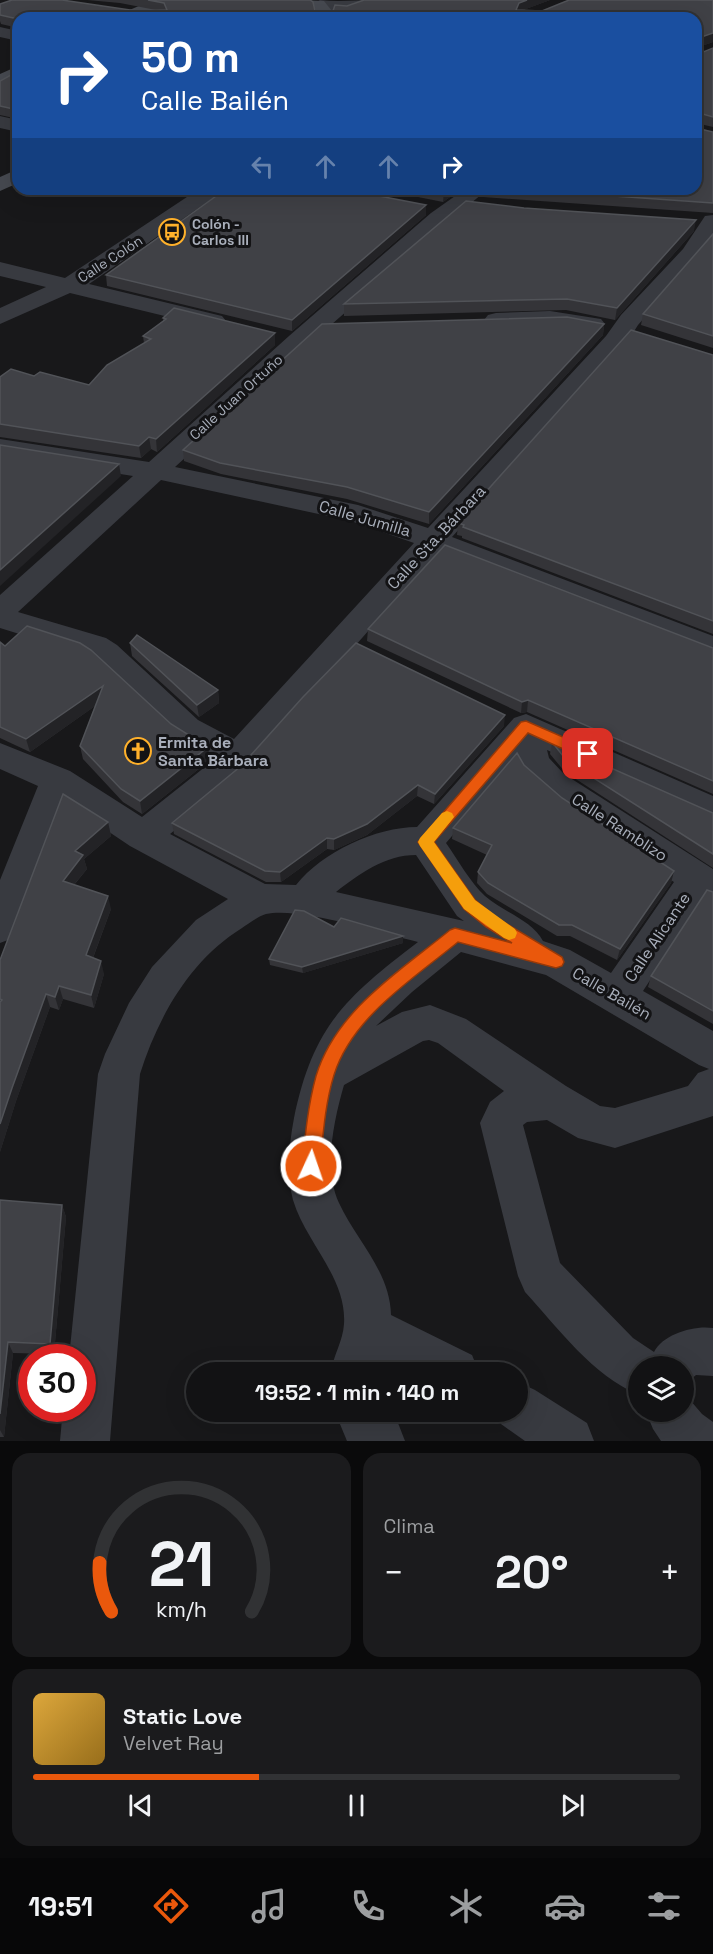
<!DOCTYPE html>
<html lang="es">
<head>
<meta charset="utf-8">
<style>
	:root { --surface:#121214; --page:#1b1b1d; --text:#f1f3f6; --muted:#9c9ea0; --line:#313234; --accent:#ea580c }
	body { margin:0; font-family:"Space Grotesk",sans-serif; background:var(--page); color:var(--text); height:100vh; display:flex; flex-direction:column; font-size:22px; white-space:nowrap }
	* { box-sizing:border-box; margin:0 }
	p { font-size:20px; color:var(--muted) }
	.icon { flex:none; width:33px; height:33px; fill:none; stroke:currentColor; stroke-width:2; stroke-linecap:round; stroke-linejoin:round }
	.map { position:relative; height:1441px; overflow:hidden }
	.details { display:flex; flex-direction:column; gap:12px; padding:12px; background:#0a0a0b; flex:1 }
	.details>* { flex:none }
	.banner { position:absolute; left:12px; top:12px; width:690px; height:183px; border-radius:18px; box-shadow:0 6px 24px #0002,0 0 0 2px var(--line); background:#1a4fa0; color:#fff; overflow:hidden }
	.tools { position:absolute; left:628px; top:1356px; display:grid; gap:12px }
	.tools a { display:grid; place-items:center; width:66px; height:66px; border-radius:50%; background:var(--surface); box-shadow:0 6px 24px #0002,0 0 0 2px var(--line); font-size:30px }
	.speed { position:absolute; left:18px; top:1344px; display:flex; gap:12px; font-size:30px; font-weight:700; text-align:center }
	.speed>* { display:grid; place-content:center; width:78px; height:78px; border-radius:50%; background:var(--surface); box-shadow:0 6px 24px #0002,0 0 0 2px var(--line); line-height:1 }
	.speed .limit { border:9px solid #d22; background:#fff; color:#111 }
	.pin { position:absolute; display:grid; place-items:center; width:51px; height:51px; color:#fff; margin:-26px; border-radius:12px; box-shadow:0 3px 9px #0006 }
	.me { position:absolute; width:66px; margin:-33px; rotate:3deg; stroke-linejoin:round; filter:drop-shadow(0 0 4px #0008) }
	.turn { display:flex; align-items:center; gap:21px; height:126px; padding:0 30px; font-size:27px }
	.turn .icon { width:78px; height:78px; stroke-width:2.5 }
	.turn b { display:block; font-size:42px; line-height:51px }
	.lanes { display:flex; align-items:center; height:57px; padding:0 30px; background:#0003; justify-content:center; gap:30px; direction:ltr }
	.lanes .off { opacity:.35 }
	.big { font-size:45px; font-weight:800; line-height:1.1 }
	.details .widget { flex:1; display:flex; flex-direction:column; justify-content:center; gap:9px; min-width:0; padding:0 21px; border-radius:18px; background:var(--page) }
	.details .dial { align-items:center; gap:0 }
	.dial svg { height:156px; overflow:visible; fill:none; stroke:var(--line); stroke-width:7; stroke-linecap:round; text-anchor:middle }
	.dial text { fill:var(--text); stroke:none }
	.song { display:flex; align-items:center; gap:18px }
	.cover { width:72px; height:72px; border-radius:9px; background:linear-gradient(135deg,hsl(40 70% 55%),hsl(40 70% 35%)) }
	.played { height:6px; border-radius:3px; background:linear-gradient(90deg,var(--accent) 35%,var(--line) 35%) }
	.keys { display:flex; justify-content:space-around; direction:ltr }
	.heat { display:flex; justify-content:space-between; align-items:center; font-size:33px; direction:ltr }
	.details .tiles { flex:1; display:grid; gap:12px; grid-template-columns:1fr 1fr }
	.widget:last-child { grid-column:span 2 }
	.trip { position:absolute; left:186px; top:1362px; width:342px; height:60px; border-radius:30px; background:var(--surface); box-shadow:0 6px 24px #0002,0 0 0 2px var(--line); font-weight:800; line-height:60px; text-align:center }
	.dock { display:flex; height:96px; justify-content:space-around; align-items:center; background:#070708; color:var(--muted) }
	.dock .icon { width:42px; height:42px }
	.dock .active { color:var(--accent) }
	.dock b { font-size:27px; color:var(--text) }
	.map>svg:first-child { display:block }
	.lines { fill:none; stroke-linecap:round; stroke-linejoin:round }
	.minor { fill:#383a40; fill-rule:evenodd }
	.secondary { fill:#464950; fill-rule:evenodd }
	.wall { fill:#343438 }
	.shaded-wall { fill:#232326 }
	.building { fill:#404146; stroke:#515358; stroke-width:1.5 }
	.route { fill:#ea580c; stroke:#983908; stroke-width:1.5 }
	.slow { fill:#f59e0b }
	.labels { text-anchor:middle; stroke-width:6; stroke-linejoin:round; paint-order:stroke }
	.far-poi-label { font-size:14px; font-weight:bold; fill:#a9afbb; stroke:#131315; text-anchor:start }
	.far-street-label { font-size:14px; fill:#a9afbb; stroke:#131315 }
	.street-label { font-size:16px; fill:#a9afbb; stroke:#131315 }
	.poi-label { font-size:16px; font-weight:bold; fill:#a9afbb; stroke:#131315; text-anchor:start }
</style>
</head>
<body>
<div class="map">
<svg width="713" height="1441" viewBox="0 0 713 1441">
	<rect width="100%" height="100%" fill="#18181a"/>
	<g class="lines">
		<g class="minor">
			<path d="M320,0C339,2 356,0 375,0L373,3L346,13L314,8L312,5Z"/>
			<path d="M0,27L18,31V41L0,37Z"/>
			<path d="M0,116L18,120V132L0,128Z"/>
			<path d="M199,189H223L220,193L89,284L222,316L226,321L222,326L214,328L70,293L0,324V308L46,287L0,276V262L65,278Z"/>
			<path d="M465,189H488L447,223L307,346L175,467L358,505L428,528L606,336L621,315L683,249L705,216L713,215V239L710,243L638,325L626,344L452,537L713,636V659L438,552L241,775L170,834L265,884L296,885C322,852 376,827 417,827L514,718L526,714L713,796V824L547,750L549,758L564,774L713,869V903L703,899L643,991L713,1031V1116L615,1148L578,1138L547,1120L527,1122L523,1125L560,1263L633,1338L654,1352C663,1334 694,1325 713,1328V1376L696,1375L684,1385V1366H639V1395C592,1375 559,1329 525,1292L518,1276L480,1123L490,1102L504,1091L438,1043L429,1040L423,1041L344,1085C334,1120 323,1168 339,1203C356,1240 390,1271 391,1315L472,1355L479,1372H406L382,1360L379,1372H331C333,1356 343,1341 344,1324C347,1278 306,1243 293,1200C286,1173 289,1145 294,1118C313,1026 346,997 418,942C381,933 301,907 266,914C259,916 249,923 242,928C190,960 158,1017 140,1074L110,1441H60L63,1408H82V1358H69L98,1074L105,1054L129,1003L152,967L196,920L228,899L130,846L66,803L19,927L13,938L0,943V880L38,786L0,769V743L70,771L142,817L215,759L174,736L95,661L84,654L0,628V595L133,476L0,455V439L149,462L289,336L431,213ZM161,480L351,521L414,543L234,739L198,720L117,645L106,638L18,612ZM516,761C527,794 640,859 674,882L611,973L570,950L543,941C532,920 503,912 485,896C470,882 458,860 446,843ZM416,855L457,916L464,921L336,892C359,874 385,855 416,855ZM461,952L546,975L699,1065L709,1069L698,1073L688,1086L615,1108L600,1106L566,1086L466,1019L430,1005L402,1012L376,1026L412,992Z"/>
			<path d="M550,311L601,319L605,324L601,329L593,331L550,325L496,327L488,325L484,320L488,315L496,313Z"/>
			<path d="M518,1382L535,1390L587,1423L594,1441H525L501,1424L495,1412H518Z"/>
			<path d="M684,1393L702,1414L713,1422V1441H661L653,1429L646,1412H684Z"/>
			<path d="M335,1412H387L398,1423L405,1441H347Z"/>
		</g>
		<g class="secondary">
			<path d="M153,0H175L173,3L140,18H118L120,14Z"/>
			<path d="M300,0L324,1L332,11L333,18H317L315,9Z"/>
			<path d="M18,66V79L0,87V74Z"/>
			<path d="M18,169V183L0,191V177Z"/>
		</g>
	</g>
	<g class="wall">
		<path d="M87,0H310L315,11H333L364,0H550L523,10L542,11L713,0V42L696,48V55L713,48V127L696,123L18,18V28L1,24L0,21V4L137,11L156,10L120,3Z"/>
		<path d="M18,71V119L0,115V81Z"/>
		<path d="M713,132V213L483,197L484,189H696Z"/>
		<path d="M378,189H461L443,202Z"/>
		<path d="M426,205V215L292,331L107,286L106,275Z"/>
		<path d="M694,231L615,320L566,310L344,316V304Z"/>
		<path d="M713,234V348L641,325L643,314Z"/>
		<path d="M163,318L275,333V345L157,452L151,449L141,458L0,437V377L34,376L89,385L144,343L143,336L163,321Z"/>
		<path d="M604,324L603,335L429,524L347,499L221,474L184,461L183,450Z"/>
		<path d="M713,355V634L462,538V536L457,535L458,523Z"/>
		<path d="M368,629L713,648V794L527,712L521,713L367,641Z"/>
		<path d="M0,642L5,646L171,724L208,747L210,760L142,814L123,802L83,759L80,746L95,706L30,752L0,738Z"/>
		<path d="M130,643L218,690L219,703L199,717L132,656Z"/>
		<path d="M504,726L434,804L417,796L367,835L334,850L327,849L281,882H266L174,834L172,823Z"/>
		<path d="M552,742L713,813V868L565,772L550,754Z"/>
		<path d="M524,765L562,798L674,871L671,883L617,960L570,936H557L487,894L477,883L478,872L487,855L452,839L453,828Z"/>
		<path d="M108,822L111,836L84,859L87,869L74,885L111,909L93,958L104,974L94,1008L63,999L59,1010L50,1007L16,1101L0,1152V960Z"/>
		<path d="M713,892V1024L648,987L651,976Z"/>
		<path d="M334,927L403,936V943L303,973L270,965L269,959Z"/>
		<path d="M0,1200L62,1205L66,1217L54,1354L13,1353L4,1437H0Z"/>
	</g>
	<g class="shaded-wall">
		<path d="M527,0H550L518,12L516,10L519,3Z"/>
		<path d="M713,33V42L696,48V39Z"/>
		<path d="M447,189H461L443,202L444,191Z"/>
		<path d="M426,205V215L292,331V320Z"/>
		<path d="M696,220L694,231L615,320L617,308Z"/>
		<path d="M604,324L603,335L429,524V512Z"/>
		<path d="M275,333V345L157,452L156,439Z"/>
		<path d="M149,437L151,449L141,458L139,446Z"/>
		<path d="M119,464L121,476L0,586V570Z"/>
		<path d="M103,686L105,699L30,752L26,739Z"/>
		<path d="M218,690L219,703L199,717L197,705Z"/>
		<path d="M528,700L527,712L521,713L522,702Z"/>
		<path d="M505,715L504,726L434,804L435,794Z"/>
		<path d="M208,747L210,760L142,814L140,801Z"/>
		<path d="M418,785L417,796L367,835L334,850V839Z"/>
		<path d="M108,822L111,836L84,859L87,869L66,894L63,881L75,851Z"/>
		<path d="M327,838V849L281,882L280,872Z"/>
		<path d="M674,871L671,883L617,960L620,949Z"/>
		<path d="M108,896L111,909L89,968L86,955Z"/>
		<path d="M403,936V943L303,973L302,967Z"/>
		<path d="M101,961L104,974L94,1008L91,995Z"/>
		<path d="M59,986L63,999L59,1010L55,997Z"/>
		<path d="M46,994L50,1007L16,1101L0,1152V1124L12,1088Z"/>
		<path d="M62,1205L66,1217L54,1354L50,1344Z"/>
		<path d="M8,1342L13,1353L4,1437L0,1430V1414Z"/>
	</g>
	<g class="building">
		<path d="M12,0H62L137,11L167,10L164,3L148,0H310L313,2L315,11H333L335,5L347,6L364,0H527L519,3L516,10L542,11L569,0H713V33L696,39V18H18V19L0,15V4Z"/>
		<path d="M696,47V55L713,48V117L696,112V125Z"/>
		<path d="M18,71V110L0,106V81Z"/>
		<path d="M696,128L713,132V203L514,189H696Z"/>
		<path d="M226,189H343L426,205L292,320L106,275Z"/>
		<path d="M431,189H447L444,191Z"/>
		<path d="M466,201L524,208L696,220L617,308L567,299L344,304Z"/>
		<path d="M713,234V336L643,314Z"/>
		<path d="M174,308L275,333L156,439L149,437L139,446L0,424V377L11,369L34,376L40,372L89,385L107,365L151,339L143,336L166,319L163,318Z"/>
		<path d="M567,317L604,324L429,512L347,487L220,463L183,450L322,324Z"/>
		<path d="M631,330L713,355V621L463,527L464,525L458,523Z"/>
		<path d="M0,445L119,464L0,570Z"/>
		<path d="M445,545L713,648V781L528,700L522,702L368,629Z"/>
		<path d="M27,626L80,643L91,650L171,724L208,747L140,801L121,789L80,746L103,686L26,739L0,727V642L5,646Z"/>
		<path d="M137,635L218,690L197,705L130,643Z"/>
		<path d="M356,643L505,715L435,794L418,785L367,824L334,839L327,838L280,872L265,871L172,823L241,766L303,697Z"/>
		<path d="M552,742L713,813V854L567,761Z"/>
		<path d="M517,753L524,765L562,798L674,871L620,949L572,925H559L488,883L478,872L492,845L453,828Z"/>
		<path d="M63,794L108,822L75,851L83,855L63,881L108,896L86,955L101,961L91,995L59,986L55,997L46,994L12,1088L0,1124V1002L2,1000L0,999V960Z"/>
		<path d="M707,890L713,892V1011L651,976Z"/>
		<path d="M295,910L304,911L334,927L341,918L403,936L302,967L269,959Z"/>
		<path d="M0,1200L62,1205L50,1344L8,1342L0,1414Z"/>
	</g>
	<path class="route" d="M526,721L593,750L595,754L588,759L583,758L528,733L434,842L475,900L497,918L562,957L564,962L562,966L556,968L458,942C413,979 352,1017 334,1075C325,1104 323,1136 320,1166L317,1172L311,1175L304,1172L302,1166C305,1136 308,1105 316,1076C336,1010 400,971 450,930L455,928L512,943L486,927L464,909L418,842L521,722Z"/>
	<path class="slow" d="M447,811L452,813L454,817L434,842L475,900L515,929L517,933L515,938L509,940L504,938L464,909L420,846L418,842L420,838L442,813Z"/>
	<defs>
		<symbol id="bus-ring" viewBox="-11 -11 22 22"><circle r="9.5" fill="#131315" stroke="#ffb12b" stroke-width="1.5"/><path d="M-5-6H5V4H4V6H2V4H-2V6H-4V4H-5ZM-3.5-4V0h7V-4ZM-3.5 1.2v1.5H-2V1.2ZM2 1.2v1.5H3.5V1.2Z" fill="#ffb12b"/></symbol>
		<symbol id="church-ring" viewBox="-11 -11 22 22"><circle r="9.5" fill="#131315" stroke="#ffb12b" stroke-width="1.5"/><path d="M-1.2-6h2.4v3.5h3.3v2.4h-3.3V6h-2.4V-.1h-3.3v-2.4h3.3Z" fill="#ffb12b"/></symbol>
	</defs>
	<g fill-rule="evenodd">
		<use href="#bus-ring" x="157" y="217" width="30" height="30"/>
		<use href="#church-ring" x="123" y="736" width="30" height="30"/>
	</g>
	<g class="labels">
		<g class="far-poi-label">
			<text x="192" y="229">Colón -<tspan x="192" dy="16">Carlos III</tspan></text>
		</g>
		<g class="far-street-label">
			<text transform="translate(110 259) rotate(-33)" y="5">Calle Colón</text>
			<text transform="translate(236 397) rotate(-42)" y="5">Calle Juan Ortuño</text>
		</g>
		<g class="street-label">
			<text transform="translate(365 518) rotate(16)" y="6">Calle Jumilla</text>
			<text transform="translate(436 537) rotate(-47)" y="6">Calle Sta. Bárbara</text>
			<text transform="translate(620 827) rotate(33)" y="6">Calle Ramblizo</text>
			<text transform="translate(657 937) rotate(-56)" y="6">Calle Alicante</text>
			<text transform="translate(612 993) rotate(30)" y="6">Calle Bailén</text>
		</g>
		<g class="poi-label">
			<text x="158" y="748">Ermita de<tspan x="158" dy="18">Santa Bárbara</tspan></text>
		</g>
	</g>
</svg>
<div class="tools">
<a><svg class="icon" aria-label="layers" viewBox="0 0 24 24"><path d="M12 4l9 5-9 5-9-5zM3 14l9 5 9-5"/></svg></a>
</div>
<div class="speed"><div class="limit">30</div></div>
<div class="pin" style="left:588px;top:754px;background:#d93025"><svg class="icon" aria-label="arrive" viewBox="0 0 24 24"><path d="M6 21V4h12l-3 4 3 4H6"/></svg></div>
<svg class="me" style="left:311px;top:1166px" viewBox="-20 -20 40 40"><circle r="17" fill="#ea580c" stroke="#fff" stroke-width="3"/><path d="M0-11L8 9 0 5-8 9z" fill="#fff"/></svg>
<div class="trip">19:52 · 1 min · 140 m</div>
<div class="banner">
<div class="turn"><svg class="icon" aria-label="right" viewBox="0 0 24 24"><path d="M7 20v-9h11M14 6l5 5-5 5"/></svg><div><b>50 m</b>Calle Bailén</div></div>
<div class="lanes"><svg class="icon off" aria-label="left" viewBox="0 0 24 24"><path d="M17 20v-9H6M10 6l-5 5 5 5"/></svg><svg class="icon off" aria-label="ahead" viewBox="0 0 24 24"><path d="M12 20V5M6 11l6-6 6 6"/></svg><svg class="icon off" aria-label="ahead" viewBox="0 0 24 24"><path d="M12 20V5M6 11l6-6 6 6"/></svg><svg class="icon" aria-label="right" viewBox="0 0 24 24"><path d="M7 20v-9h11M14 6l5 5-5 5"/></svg></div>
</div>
</div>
<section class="details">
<div class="tiles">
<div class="widget dial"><svg viewBox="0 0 100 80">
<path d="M14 69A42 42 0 1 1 86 69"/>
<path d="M14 69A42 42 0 0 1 8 44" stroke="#ea580c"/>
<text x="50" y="56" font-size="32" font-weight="700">21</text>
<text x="50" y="72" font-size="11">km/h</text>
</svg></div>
<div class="widget"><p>Clima</p>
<div class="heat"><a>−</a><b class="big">20°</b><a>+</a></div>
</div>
<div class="widget">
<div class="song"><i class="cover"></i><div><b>Static Love</b><p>Velvet Ray</p></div></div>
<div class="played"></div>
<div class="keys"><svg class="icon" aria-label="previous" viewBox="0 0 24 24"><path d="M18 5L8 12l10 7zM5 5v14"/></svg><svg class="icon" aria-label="pause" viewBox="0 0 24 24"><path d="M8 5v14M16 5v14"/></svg><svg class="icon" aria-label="next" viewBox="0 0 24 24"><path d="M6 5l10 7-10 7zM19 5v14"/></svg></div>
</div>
</div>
</section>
<nav class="dock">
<b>19:51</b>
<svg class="icon active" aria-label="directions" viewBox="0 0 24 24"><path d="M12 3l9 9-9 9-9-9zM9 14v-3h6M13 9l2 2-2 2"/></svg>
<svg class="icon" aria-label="music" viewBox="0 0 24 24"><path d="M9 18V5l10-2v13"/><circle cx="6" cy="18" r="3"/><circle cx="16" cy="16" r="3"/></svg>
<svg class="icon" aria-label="phone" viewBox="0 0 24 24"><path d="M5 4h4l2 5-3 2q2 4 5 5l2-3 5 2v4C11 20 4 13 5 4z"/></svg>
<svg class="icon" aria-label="climate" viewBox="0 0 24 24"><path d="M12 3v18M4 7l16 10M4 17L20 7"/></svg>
<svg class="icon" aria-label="car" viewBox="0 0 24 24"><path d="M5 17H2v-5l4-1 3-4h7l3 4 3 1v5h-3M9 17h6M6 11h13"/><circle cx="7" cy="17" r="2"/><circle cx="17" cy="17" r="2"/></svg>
<svg class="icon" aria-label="filters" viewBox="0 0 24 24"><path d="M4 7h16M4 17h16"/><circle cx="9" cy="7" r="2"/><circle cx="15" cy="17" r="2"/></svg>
</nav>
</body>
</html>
